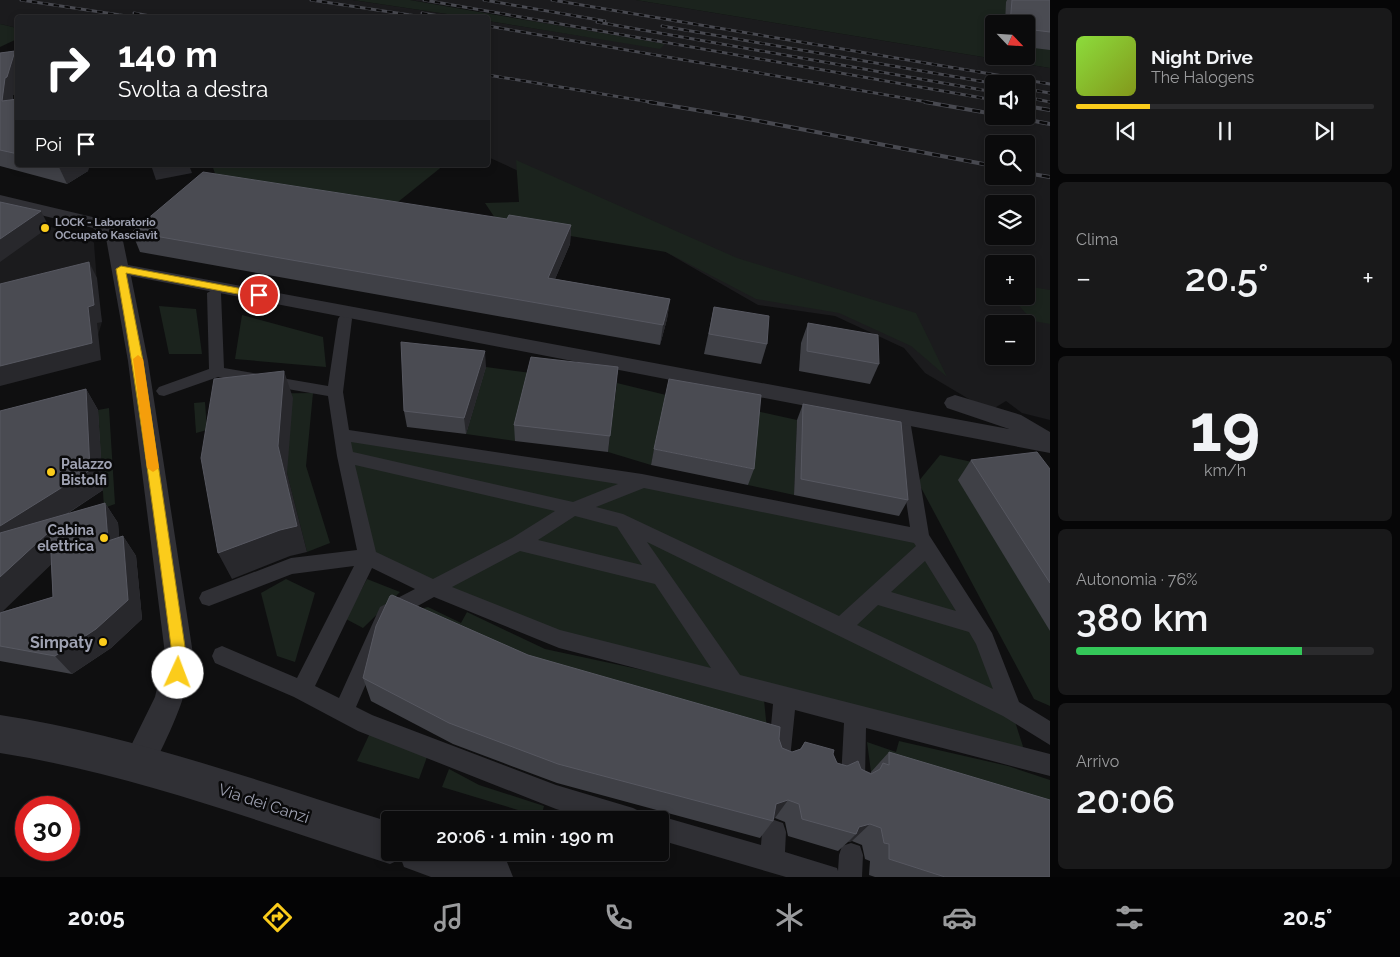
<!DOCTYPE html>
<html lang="it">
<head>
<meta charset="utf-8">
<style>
	:root { --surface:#0b0b0c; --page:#19191a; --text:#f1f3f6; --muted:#9a9b9d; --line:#2b2b2d; --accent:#fbcc1b }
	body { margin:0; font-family:Raleway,sans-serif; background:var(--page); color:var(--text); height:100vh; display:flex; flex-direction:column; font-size:19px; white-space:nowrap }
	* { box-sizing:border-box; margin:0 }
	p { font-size:16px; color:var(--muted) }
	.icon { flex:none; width:28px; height:28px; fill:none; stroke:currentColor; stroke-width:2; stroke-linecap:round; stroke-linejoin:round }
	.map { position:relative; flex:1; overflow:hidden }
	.details { display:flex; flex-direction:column; gap:8px; padding:8px; background:#060607; width:350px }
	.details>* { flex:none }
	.guide { position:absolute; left:15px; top:15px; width:475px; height:152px; border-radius:5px; box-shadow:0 2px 8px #0003,0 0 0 1px var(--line); background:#202124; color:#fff; overflow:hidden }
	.needle { width:32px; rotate:115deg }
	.fabs { position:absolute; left:985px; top:15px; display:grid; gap:10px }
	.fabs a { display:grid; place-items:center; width:50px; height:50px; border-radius:5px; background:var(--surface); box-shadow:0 2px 8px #0003,0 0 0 1px var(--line); font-size:25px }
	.speed { position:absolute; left:15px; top:796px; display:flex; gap:10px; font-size:25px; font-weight:700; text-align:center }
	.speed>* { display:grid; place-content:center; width:65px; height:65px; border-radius:50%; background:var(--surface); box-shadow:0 2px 8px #0003,0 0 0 1px var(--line); line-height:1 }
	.speed .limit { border:8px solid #d22; background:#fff; color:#111 }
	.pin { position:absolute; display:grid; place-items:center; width:42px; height:42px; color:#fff; margin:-21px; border:2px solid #fff; border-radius:50%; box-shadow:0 1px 5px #0007 }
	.me { position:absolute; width:55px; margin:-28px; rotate:2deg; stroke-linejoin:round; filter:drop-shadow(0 0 4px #0008) }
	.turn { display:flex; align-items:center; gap:18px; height:105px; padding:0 20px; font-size:22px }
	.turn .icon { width:65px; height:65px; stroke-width:2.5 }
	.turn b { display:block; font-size:35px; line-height:42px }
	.then { display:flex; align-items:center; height:48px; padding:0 20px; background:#0003; gap:10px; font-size:19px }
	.big { font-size:38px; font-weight:600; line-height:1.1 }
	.details .tile { flex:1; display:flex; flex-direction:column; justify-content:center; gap:8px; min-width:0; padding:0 18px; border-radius:8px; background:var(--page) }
	.details .dial { align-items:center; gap:0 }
	.dial b { font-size:65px; line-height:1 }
	.song { display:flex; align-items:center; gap:15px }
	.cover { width:60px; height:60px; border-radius:8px; background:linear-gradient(135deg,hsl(90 70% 55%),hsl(70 70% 35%)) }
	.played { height:5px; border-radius:2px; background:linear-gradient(90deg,var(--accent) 25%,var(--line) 25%) }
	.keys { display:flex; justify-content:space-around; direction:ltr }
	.heat { display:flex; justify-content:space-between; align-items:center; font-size:28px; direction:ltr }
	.charge { height:8px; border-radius:4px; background:linear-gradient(90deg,#34c759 76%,var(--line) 0) }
	.trip { position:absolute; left:381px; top:811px; width:288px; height:50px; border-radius:5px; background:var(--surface); box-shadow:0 2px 8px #0003,0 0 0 1px var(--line); font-weight:600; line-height:50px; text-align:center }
	.dock { display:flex; height:80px; justify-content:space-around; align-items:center; background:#040405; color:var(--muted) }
	.dock .icon { width:35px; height:35px }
	.dock .active { color:var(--accent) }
	.dock b { font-size:22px; color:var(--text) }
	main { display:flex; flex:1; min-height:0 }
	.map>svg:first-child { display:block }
	.built { fill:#1b1b1d; fill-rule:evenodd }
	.green { fill:#1b231d; fill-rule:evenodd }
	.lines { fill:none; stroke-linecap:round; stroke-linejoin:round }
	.pedestrian { fill:#303035; fill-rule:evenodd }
	.minor { fill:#303035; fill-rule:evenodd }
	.tertiary { fill:#303035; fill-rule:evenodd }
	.rail-far1-casing { stroke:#484950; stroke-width:3 }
	.rail-casing { stroke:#484950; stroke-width:4 }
	.rail-far1 { stroke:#0a0a0b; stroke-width:2; stroke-dasharray:5.5; stroke-linecap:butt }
	.rail { stroke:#0a0a0b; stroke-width:2.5; stroke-dasharray:8; stroke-linecap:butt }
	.wall { fill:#3f4046; fill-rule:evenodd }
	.shaded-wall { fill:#28282c }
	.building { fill:#4a4b52; stroke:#575861 }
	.route { fill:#fbcc1b; stroke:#a38512 }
	.slow { fill:#f59e0b }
	.poi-dot { fill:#fbcc1b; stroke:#0a0a0b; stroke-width:2 }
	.labels { text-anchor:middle; stroke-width:5; stroke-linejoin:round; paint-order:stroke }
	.far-poi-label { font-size:11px; font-weight:bold; fill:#9fa2b2; stroke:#0a0a0b; text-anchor:start }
	.poi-label { font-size:14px; font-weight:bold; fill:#9fa2b2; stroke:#0a0a0b; text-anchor:start }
	.near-poi-label { font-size:16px; font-weight:bold; fill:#9fa2b2; stroke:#0a0a0b; text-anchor:end }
	.near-street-label { font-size:16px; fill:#9fa2b2; stroke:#0a0a0b }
</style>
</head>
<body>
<main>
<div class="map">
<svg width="1050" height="877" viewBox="0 0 1050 877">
	<rect width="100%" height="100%" fill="#0f0f10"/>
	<g class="built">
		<path d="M0,0H353L467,17L18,18L17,28L0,24Z"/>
		<path d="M410,0H636L1050,68V420L1022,413L1006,401L993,409L979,405L925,373L904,348L835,316L758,305L549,185L488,157V21L589,37L510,16ZM994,84H1026V116H994ZM994,144H1026V176H994ZM994,204H1026V236H994ZM994,264H1026V296H994ZM994,324H1026V356H994Z"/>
		<path d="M0,216L79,233L91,238L94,243L98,297L102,322L98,335L0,359Z"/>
	</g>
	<g class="green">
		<path d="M353,0H410L665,44L660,49L488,21V18L467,17Z"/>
		<path d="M636,0H1050V68ZM994,24H1026V56H994Z"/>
		<path d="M0,24L17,28V39L0,47Z"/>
		<path d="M516,160L737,258L916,313L947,377L911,346L839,313L756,299L666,252L499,224L485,203L519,202Z"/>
		<path d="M212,165H444L393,206L217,179Z"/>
		<path d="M1032,287L1050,290V324L1033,321L1010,296H1026V288Z"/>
		<path d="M159,306L196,309L202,354H169Z"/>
		<path d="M242,315L323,337L326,367L235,359Z"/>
		<path d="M486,367L531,373L515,441L466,434Z"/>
		<path d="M617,383L666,395L651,465L608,452Z"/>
		<path d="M313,393L306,466L330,543L307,552L287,473L236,394Z"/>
		<path d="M205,402L207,430L196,433L194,403Z"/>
		<path d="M109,408L115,504L104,508L98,410Z"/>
		<path d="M756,411L797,420L794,495L748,485Z"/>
		<path d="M342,435L642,481L920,537L1011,709L1027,759L559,639L368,557Z"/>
		<path d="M940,455L1022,473L1050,631V706L1034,699L918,482Z"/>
		<path d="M286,579L315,593L295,662L277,656L261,593Z"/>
		<path d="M367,579L400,592L363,628L346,619Z"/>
		<path d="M428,607L461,623L467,612L545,649L712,685L764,700L769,749L391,616Z"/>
		<path d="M370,733L427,757L419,779L357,761Z"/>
		<path d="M899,741L1008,766L1050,780V827L871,772L867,742L896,752Z"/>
		<path d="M449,769L479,785L544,806L541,817L442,787Z"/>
	</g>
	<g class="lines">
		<g class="pedestrian">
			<path d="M214,289L221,293L224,368L328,386L338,319L340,316H350L352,319L343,392L349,430L642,474L910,527L895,426L897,422L903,420L909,422L911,426L929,535L992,633L1019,702L1050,721V745L1003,716L647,542L740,675L1050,754V776L866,728L865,779L861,787L853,791L845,787L841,779L844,723L795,710L790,759L787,767L779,770L771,767L768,759L773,704L559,648L434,597L394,619L356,707L372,715L556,785L633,808L641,812L645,820H594L556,809L358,731L294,697L215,663L212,656L215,649L222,646L297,678L354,566L292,574L209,606L202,604L199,598L202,592L291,558L357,550L337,456L328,396L218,377L164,396L159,395L156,391L159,387L209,369L207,293ZM351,442L618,484L573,502L353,452ZM355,465L555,511L512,538L433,579L376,552ZM644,488L914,543L916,546L839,616L623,514L596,507ZM575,516L617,527L642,565L538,540ZM520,551L655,584L711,668L560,630L452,587ZM925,561L956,611L891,592ZM372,568L415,589L380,607L339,698L315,686ZM878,605L969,632L976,644L993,689L857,625Z"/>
			<path d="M660,816L761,845L762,832L765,823L774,820L783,823L786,832L785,852L837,868L838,871L839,855L842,846L851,843L860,846L863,855L862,877H786L660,840V820H651Z"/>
		</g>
		<path class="minor" d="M0,195L105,220L122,236L128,265L1009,429L947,408L944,403L947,398L955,395L1021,415L1050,432V453L131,276L148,361L193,654C188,698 168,736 149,775L138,780L127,775L122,764L155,697L165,654L128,361L106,238L93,228L0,205Z"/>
		<path class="tertiary" d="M0,715C133,735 262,783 390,822V852H482L507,862L513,877H431L404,867L401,859L390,864C262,823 133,774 0,753Z"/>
		<defs>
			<g id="rail-far1">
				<path d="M21,0L140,18"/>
				<path d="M311,0L430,18"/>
				<path d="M424,0L994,100"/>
				<path d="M484,0L605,21"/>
				<path d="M552,0L1050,84"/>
				<path d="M134,13L161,18"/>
				<path d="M422,13L451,18"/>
				<path d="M597,22L994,92"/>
				<path d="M488,26L933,103"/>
				<path d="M662,26L997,84"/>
				<path d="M488,75L656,103"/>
				<path d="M1026,89L1050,93"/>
				<path d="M1026,97L1050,102"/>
			</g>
			<g id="rail">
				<path d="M649,102L743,118L994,166"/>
				<path d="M925,102L994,114"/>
				<path d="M1026,106L1050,110"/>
				<path d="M1008,116L1050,124"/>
				<path d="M1026,173L1050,177"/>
			</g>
		</defs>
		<use href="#rail-far1" class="rail-far1-casing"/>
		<use href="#rail" class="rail-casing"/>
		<use href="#rail-far1" class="rail-far1"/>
		<use href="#rail" class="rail"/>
	</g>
	<g class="wall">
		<path d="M1007,0H1050V50L1026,47V24H1005L1006,2Z"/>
		<path d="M15,51L18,57V87L16,95H13V100L18,99V165H89L88,171L67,184L0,166V53Z"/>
		<path d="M507,219L571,225L570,244L555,279L670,299L667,319L660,345L140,252L132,232Z"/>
		<path d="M714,307L767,344L761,364L704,354Z"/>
		<path d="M808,323L879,364L870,384L799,371L801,343Z"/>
		<path d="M486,367L466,434L407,427L404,411Z"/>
		<path d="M618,367L608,452L515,441L514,425Z"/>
		<path d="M86,389L98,410L103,490L67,514L105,503L118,523L119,537L123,536L136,556L142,619L111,648L72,674L0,661V411ZM51,564L53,597L1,612L32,582Z"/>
		<path d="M803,404L908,500L899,516L794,495L797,420Z"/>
		<path d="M654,449L754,469L748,485L651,465Z"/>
		<path d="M971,460L1050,469V631L958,480Z"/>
		<path d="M528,655L779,739L782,748L792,752L800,749L805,742L833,754L837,763L861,769L871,773V772L889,752L1050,877H875L869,875L870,861L865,859L862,845L852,841L848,842L838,851L788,836L785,822L775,818L773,819V821L760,838L557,783L453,744L371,701L363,678Z"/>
	</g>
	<g class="shaded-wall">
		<path d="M15,51L18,57V87L16,95H13L11,119L2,101L5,78Z"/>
		<path d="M58,165H89L88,171L67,184Z"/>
		<path d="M151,165H189L192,173L156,180Z"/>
		<path d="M41,211L49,227L0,262V239Z"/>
		<path d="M571,225L570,244L547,298L548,278Z"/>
		<path d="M89,262L97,278L102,322L97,323L101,360L0,386V366Z"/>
		<path d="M670,299L667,319L660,345L663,325Z"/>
		<path d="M485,351L486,367L466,434L464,418Z"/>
		<path d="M284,371L293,398L287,473L307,552L290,556L232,579L218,553Z"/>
		<path d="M86,389L98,410L103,490L0,557V526Z"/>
		<path d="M105,503L118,523L121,561L108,541Z"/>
		<path d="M50,531L65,551L0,614V577Z"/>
		<path d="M123,536L136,556L142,619L111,648L72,674L55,656Z"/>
		<path d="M788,800L775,818L770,820L776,804Z"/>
		<path d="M870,824L852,841L848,842L856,834L859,827Z"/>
	</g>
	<g class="building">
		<path d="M1012,0H1050V32L1026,29V24H1010Z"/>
		<path d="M15,51L7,77L5,78L2,101L18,99V154L0,150V53Z"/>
		<path d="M203,172L507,219L509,215L571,225L548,278L670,299L663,325L132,232Z"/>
		<path d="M0,202L41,211L0,239Z"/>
		<path d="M89,262L94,305L88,307L92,343L0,366V284Z"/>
		<path d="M714,307L769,316L767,344L709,334Z"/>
		<path d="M808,323L878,335L879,364L807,351Z"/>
		<path d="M401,342L485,351L464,418L404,411Z"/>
		<path d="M531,357L618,367L610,436L514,425Z"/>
		<path d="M284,371L278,446L297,526L280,530L218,553L201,458L214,379Z"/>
		<path d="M669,379L761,395L754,469L654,449Z"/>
		<path d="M86,389L90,470L0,526V411Z"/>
		<path d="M803,404L901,422L908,500L801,479Z"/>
		<path d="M1037,452L1050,469V583L971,460Z"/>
		<path d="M105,503L108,541L123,536L128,600L96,629L55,656L0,646V613L53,597L50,531L0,577V533Z"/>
		<path d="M392,595L528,655L780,727L779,739L782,748L792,752L801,749L805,742L834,750L833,754L837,763L847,766L858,761L861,769L871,774L880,769L883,763L889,765V752L1050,800V877H945L889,859V844L884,843L881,828L870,824L859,827L856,834L802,819L799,804L788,800L776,804L773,821L558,764L449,723L363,678L376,626L390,596Z"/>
	</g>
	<path class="route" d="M121,266L259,292L264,295L259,298L126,273L143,361L186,654L183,678L178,680L172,678L170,673L172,654C155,525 139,397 116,269Z"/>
	<path class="slow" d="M138,355L143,359L159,468L153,472L147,468L133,359Z"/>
	<g class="poi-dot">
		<circle cx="45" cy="228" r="5"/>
		<circle cx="51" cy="472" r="5"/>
		<circle cx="104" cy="538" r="5"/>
		<circle cx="103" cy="642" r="5"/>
	</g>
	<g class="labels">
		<g class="far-poi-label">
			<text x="55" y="226">LOCK - Laboratorio<tspan x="55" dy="13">OCcupato Kasciavìt</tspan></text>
		</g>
		<g class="poi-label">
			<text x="61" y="469">Palazzo<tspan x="61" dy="16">Bistolfi</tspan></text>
			<text x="94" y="535" text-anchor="end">Cabina<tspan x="94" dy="16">elettrica</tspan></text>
		</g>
		<g class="near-poi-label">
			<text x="93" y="648">Simpaty</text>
		</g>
		<g class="near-street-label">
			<text transform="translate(264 803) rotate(18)" y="6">Via dei Canzi</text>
		</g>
	</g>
</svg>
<div class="fabs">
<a><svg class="needle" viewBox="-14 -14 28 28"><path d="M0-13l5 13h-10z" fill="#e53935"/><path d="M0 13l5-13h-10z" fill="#9a9b9d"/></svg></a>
<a><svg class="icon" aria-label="sound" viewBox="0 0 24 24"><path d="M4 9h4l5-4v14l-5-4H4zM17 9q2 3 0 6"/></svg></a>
<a><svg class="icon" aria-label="search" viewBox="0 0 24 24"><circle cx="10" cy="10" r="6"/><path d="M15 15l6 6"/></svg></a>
<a><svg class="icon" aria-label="layers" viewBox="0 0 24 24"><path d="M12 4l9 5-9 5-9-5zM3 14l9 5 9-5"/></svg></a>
<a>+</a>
<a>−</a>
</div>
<div class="speed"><div class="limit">30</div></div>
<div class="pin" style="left:259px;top:295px;background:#d93025"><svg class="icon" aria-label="arrive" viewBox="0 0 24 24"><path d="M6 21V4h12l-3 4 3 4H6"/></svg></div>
<svg class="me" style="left:178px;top:673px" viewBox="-20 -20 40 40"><circle r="19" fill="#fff"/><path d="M0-13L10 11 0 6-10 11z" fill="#fbcc1b"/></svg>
<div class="trip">20:06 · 1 min · 190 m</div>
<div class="guide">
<div class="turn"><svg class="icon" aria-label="right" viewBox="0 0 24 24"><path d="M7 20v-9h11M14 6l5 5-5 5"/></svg><div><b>140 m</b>Svolta a destra</div></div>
<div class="then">Poi<svg class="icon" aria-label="arrive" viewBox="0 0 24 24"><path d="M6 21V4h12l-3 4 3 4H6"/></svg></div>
</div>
</div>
<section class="details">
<div class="tile">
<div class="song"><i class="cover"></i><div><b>Night Drive</b><p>The Halogens</p></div></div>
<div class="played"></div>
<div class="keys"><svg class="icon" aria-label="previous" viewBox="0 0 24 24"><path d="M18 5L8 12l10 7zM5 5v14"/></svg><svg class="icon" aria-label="pause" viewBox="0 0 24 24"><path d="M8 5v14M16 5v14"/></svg><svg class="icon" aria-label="next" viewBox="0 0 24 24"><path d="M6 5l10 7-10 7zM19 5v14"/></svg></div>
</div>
<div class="tile"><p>Clima</p>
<div class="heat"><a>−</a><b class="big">20.5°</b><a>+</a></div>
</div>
<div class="tile dial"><b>19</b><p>km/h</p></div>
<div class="tile"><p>Autonomia · 76%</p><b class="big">380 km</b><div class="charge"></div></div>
<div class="tile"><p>Arrivo</p><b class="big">20:06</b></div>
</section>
</main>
<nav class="dock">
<b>20:05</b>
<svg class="icon active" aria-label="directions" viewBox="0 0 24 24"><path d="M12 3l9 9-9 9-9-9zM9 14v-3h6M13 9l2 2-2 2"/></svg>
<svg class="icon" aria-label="music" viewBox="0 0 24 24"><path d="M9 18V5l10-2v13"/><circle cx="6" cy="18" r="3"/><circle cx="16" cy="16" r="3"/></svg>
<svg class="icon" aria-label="phone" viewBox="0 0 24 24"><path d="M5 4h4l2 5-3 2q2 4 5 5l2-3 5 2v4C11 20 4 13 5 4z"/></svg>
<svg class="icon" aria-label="climate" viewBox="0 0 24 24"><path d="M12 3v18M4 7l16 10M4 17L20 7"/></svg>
<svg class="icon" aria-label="car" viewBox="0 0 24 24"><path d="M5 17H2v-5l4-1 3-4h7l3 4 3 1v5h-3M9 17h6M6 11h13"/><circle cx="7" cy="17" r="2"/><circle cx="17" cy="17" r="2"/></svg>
<svg class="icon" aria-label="filters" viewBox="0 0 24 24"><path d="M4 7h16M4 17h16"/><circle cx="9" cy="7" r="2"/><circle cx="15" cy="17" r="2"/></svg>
<b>20.5°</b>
</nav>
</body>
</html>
